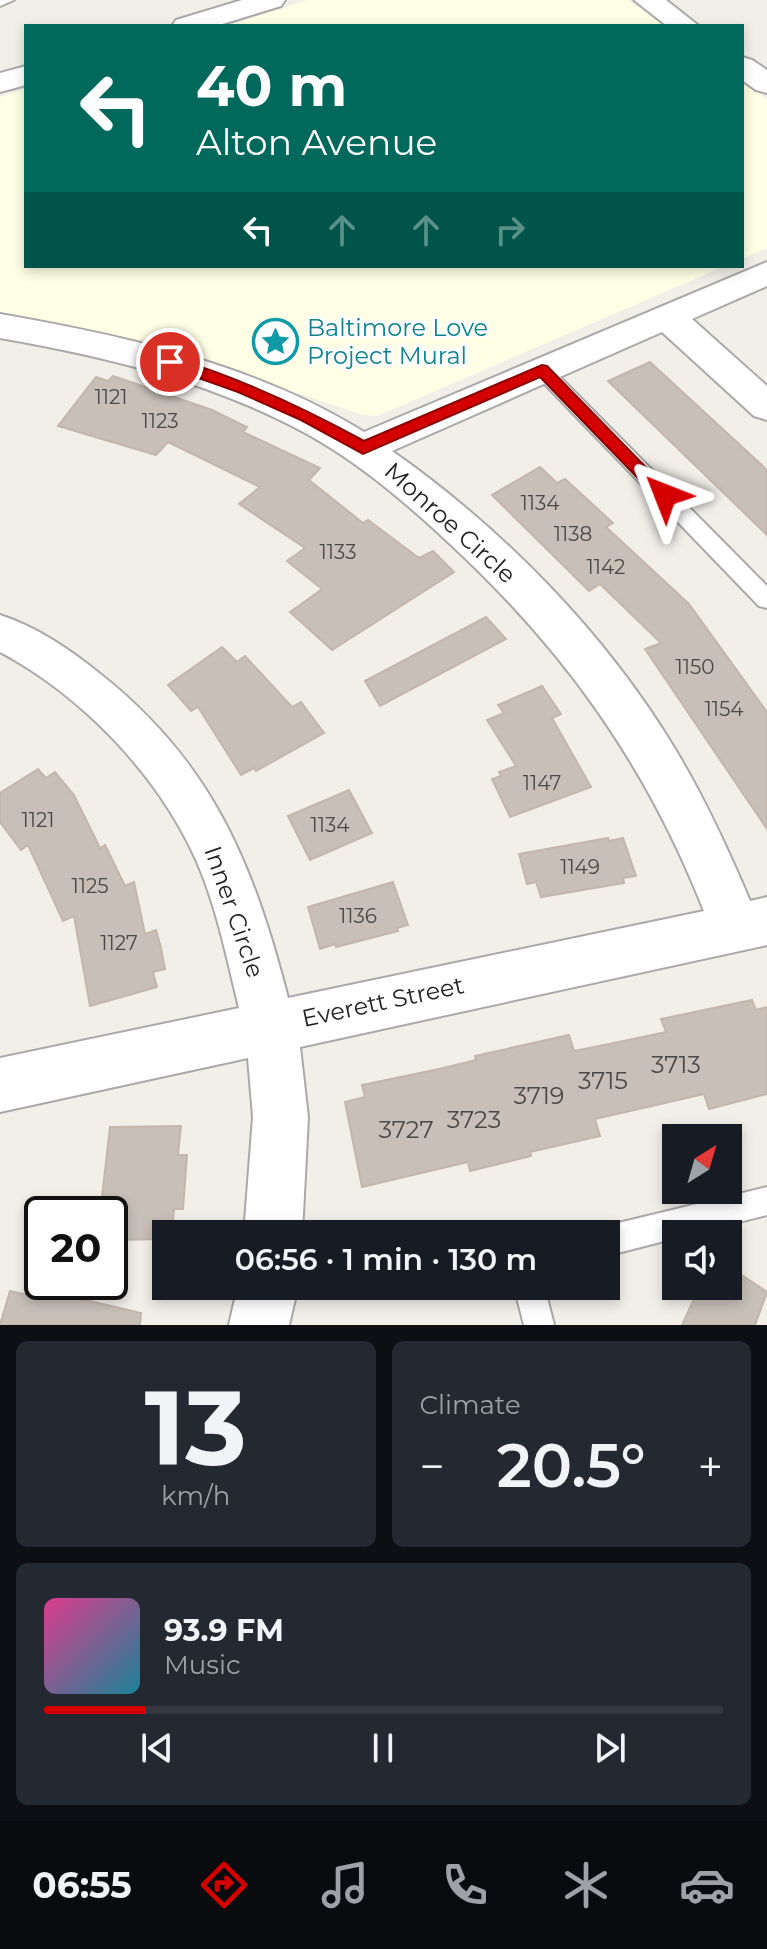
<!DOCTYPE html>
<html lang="en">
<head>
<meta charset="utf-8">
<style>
	:root { --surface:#171b24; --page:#242831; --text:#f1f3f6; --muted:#9ea1a6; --line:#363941; --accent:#d40000 }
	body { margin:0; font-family:Montserrat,sans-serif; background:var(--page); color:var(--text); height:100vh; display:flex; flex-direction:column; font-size:30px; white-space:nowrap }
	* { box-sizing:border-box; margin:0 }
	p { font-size:26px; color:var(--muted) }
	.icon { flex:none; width:44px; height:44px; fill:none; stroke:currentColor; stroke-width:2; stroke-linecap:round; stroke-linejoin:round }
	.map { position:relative; height:1325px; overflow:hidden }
	.details { display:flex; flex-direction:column; gap:16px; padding:16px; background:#0d0f14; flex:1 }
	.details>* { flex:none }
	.banner { position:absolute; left:24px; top:24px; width:720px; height:244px; border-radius:0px; box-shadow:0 4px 12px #0003; background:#00695c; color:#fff; overflow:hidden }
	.needle { width:52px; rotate:37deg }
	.tools { position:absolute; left:662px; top:1124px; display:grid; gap:16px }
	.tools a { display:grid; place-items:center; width:80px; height:80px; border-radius:0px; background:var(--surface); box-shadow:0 4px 12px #0003; font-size:40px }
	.speed { position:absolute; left:24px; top:1196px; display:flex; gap:16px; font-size:40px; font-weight:700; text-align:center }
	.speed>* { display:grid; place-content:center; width:104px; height:104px; border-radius:50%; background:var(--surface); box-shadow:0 4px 12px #0003; line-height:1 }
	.speed .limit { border:4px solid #111; border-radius:12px; background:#fff; color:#111 }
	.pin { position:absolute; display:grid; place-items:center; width:68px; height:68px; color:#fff; margin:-34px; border:4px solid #fff; border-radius:50%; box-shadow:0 2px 8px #0007 }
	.me { position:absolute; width:88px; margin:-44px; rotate:315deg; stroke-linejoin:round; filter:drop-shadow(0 0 6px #0008) }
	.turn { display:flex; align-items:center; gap:28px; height:168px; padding:0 40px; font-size:36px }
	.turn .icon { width:104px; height:104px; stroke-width:2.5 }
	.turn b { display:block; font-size:56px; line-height:68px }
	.lanes { display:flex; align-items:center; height:76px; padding:0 40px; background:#0003; justify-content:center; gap:40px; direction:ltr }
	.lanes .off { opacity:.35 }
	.big { font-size:60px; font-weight:600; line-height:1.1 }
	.details .card { flex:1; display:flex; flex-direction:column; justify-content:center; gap:12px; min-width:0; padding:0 28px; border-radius:12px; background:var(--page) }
	.details .dial { align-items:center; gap:0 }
	.dial b { font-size:104px; line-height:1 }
	.song { display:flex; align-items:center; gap:24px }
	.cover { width:96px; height:96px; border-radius:12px; background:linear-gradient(135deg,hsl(330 70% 55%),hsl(190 70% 35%)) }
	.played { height:8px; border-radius:4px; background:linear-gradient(90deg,var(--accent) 15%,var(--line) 15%) }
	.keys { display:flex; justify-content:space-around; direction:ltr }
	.heat { display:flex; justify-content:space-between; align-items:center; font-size:44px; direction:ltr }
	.details .tiles { flex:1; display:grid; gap:16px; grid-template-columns:1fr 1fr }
	.card:last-child { grid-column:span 2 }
	.trip { position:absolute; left:152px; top:1220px; width:468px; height:80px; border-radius:0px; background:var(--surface); box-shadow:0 4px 12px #0003; font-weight:600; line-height:80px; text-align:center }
	.dock { display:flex; height:128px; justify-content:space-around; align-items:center; background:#090b0e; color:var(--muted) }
	.dock .icon { width:56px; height:56px }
	.dock .current { color:var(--accent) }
	.dock b { font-size:36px; color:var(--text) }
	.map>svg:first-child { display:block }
	.education { fill:#ffffe5 }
	.building { fill:#c7bfb8; stroke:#c4b6ab; stroke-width:2 }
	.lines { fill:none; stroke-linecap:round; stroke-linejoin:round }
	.service-casing { stroke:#a9a9a9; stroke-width:4 }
	.minor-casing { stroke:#a9a9a9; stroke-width:4 }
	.tertiary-casing { stroke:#a9a9a9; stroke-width:4 }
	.service { fill:#fff; fill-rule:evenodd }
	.minor { fill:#fff; fill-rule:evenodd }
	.tertiary { fill:#fff; fill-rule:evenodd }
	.route { fill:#d40000; stroke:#8a0000; stroke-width:2 }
	.labels { text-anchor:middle; stroke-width:6; stroke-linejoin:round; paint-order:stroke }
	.number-label { font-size:20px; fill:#4b4948 }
	.culture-label { font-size:24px; fill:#0d838f; stroke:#fff; text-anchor:start }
	.street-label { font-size:24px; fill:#222; stroke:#fff }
	.near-number-label { font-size:24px; fill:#4b4948 }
</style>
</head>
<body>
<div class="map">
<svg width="767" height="1325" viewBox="0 0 767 1325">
	<rect width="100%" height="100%" fill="#f2efe9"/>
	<g class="education">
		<path d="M308,0H628L665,26H226Z"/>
		<path d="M742,81L767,99V248L742,259Z"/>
		<path d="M26,89V266H725L377,416L363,415L182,355L0,317V97Z"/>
	</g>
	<g class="building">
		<path d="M650,362L767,470V535L608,381Z"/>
		<path d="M113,376L212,410L247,427L243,432L320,468L309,480L363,523L368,520L419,558L433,551L454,572L332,650L290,612L322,589L287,561L305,548L239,504L260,487L168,442L156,455L58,426L96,377L108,381Z"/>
		<path d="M540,467L557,483L565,479L613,523L606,527L689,604L767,712V829L645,649L661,643L600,584L589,591L492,495Z"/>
		<path d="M486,617L506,639L380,706L365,681Z"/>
		<path d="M222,647L237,662L245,656L292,707L301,702L324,733L256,771L254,768L241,775L198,707L191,711L168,685Z"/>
		<path d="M542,686L561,714L552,718L591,787L510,817L492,779L501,776L499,772L516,766L487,720L504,713L498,705Z"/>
		<path d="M38,769L46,778L55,772L74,795L100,848L105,845L125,886L134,882L145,934L156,930L161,948L165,969L153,972L157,987L90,1006L74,916L63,921L28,845L21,850L0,822V793Z"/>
		<path d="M349,790L372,833L310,860L288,816Z"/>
		<path d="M608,838L609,841L623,838L636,876L623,878L624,883L541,897L536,882L527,884L519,854Z"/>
		<path d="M393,882L408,925L397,928L398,931L336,947L335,944L320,949L308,907Z"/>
		<path d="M752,1000L756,1010L767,1007V1094L709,1109L704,1094L595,1119L600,1136L530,1152L531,1156L470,1171L468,1162L362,1187L345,1102L365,1097L362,1085L439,1069L476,1060L475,1056L569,1035L574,1051L609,1044L666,1032L661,1019Z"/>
		<path d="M181,1126L178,1155H187L183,1209H174L172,1234H166V1239L110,1240V1214H100L110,1127Z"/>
		<path d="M728,1266L767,1292L755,1325H682L700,1286H728Z"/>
		<path d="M43,1290L141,1313L140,1325H0L10,1291L41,1298Z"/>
	</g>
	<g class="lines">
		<defs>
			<g id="service">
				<path d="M0,0H14L0,6Z"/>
				<path d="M542,364L549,366L767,586V608L759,606L535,374L533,370L535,366Z"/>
				<path d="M767,1187V1215L692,1234H676V1238L606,1256V1234H594L606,1226Z"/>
				<path d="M514,1286H544L554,1325H524Z"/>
			</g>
			<g id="minor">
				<path d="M634,0H666L699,26H667Z"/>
				<path d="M742,57L752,60L767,70V93L756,90L742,80Z"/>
				<path d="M767,262V286L692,319L767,386V420L754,416L662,332L392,451C503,529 605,633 675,749C704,797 728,849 750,901L767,897V945L300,1047L308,1117L302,1234H244L253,1117L248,1058L0,1112V1058L239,1008C227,959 217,908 197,862C159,776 83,696 0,652V615C37,627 69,649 99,673C212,762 253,863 288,998L704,911C646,764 564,649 448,542C401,498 351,456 294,427C201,379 102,356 0,338V314C125,336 255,364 364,432Z"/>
				<path d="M238,1286H298L289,1325H229Z"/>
			</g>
			<g id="tertiary">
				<path d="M242,0H285L281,6L216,26H172L176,20Z"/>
				<path d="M26,66V85L0,92V73Z"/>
			</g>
		</defs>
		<use href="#service" class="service-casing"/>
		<use href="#minor" class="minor-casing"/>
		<use href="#tertiary" class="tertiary-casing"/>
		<use href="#service" class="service"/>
		<use href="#minor" class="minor"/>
		<use href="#tertiary" class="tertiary"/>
	</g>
	<path class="route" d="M170,357C238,377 302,407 364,441L542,365L547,366L673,495L671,500H659L540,377L363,454L301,420L238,392L165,366V358Z"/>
	<defs>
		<symbol id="sight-ring" viewBox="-11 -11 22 22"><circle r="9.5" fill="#fff" stroke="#0f9aa8" stroke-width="1.5"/><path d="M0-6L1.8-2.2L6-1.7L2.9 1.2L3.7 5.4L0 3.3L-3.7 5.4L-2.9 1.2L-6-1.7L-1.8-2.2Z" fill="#0f9aa8"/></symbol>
	</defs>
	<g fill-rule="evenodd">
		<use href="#sight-ring" x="250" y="316" width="51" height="51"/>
	</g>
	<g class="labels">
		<g class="number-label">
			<text x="111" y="404">1121</text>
			<text x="160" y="428">1123</text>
			<text x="540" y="510">1134</text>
			<text x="573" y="541">1138</text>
			<text x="338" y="559">1133</text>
			<text x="606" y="574">1142</text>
			<text x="695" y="674">1150</text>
			<text x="724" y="716">1154</text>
			<text x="542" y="790">1147</text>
			<text x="38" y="827">1121</text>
			<text x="330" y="832">1134</text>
			<text x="580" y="874">1149</text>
			<text x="90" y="893">1125</text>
			<text x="358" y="923">1136</text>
			<text x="119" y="950">1127</text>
		</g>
		<g class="culture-label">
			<text x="307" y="336">Baltimore Love<tspan x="307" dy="28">Project Mural</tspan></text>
		</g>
		<g class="street-label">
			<text transform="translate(450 523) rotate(42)" y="8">Monroe Circle</text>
			<text transform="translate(234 912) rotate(71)" y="8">Inner Circle</text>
			<text transform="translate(383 1002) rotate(-12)" y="8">Everett Street</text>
		</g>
		<g class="near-number-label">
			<text x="676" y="1073">3713</text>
			<text x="603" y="1089">3715</text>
			<text x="539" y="1104">3719</text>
			<text x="474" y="1128">3723</text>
			<text x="406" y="1138">3727</text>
		</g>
	</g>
</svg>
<div class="tools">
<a><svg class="needle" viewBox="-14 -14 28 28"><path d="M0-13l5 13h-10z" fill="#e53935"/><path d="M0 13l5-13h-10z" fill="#9ea1a6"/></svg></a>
<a><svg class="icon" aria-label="sound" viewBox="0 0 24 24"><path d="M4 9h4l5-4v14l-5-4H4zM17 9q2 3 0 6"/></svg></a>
</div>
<div class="speed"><div class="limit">20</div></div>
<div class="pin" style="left:170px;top:362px;background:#d93025"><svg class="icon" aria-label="arrive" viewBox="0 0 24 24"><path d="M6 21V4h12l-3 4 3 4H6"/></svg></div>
<svg class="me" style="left:665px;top:495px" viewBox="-20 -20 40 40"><path d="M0-17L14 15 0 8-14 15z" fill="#d40000" stroke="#fff" stroke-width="4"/></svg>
<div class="trip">06:56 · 1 min · 130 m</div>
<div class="banner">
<div class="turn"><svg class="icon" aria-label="left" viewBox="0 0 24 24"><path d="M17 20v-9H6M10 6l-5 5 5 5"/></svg><div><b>40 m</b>Alton Avenue</div></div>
<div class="lanes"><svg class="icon" aria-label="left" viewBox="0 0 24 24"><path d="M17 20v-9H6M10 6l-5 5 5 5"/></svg><svg class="icon off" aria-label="ahead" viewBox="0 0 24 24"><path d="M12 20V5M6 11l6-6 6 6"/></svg><svg class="icon off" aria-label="ahead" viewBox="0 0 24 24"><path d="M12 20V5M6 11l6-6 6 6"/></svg><svg class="icon off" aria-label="right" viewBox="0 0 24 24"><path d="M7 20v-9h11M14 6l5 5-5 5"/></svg></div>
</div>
</div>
<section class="details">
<div class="tiles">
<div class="card dial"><b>13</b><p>km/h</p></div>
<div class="card"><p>Climate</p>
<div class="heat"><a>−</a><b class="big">20.5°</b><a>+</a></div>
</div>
<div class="card">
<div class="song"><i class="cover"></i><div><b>93.9 FM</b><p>Music</p></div></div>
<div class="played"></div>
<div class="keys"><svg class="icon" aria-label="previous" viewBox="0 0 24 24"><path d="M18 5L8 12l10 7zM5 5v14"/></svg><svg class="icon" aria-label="pause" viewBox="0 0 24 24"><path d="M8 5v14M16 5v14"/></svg><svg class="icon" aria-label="next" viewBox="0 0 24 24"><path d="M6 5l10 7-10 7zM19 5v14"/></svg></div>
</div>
</div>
</section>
<nav class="dock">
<b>06:55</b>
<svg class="icon current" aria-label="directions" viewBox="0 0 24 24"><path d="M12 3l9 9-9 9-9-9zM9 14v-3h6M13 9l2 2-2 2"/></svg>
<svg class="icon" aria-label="music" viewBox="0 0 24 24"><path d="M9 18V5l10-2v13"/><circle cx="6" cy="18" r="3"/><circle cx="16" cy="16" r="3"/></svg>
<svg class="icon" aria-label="phone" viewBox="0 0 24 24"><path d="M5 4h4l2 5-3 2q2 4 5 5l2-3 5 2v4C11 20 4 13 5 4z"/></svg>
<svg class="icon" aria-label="climate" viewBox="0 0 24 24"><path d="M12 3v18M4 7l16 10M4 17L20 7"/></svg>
<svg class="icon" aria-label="car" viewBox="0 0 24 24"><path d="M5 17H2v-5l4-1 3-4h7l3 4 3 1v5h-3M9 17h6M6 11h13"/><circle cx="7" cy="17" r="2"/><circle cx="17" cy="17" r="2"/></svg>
</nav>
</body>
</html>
